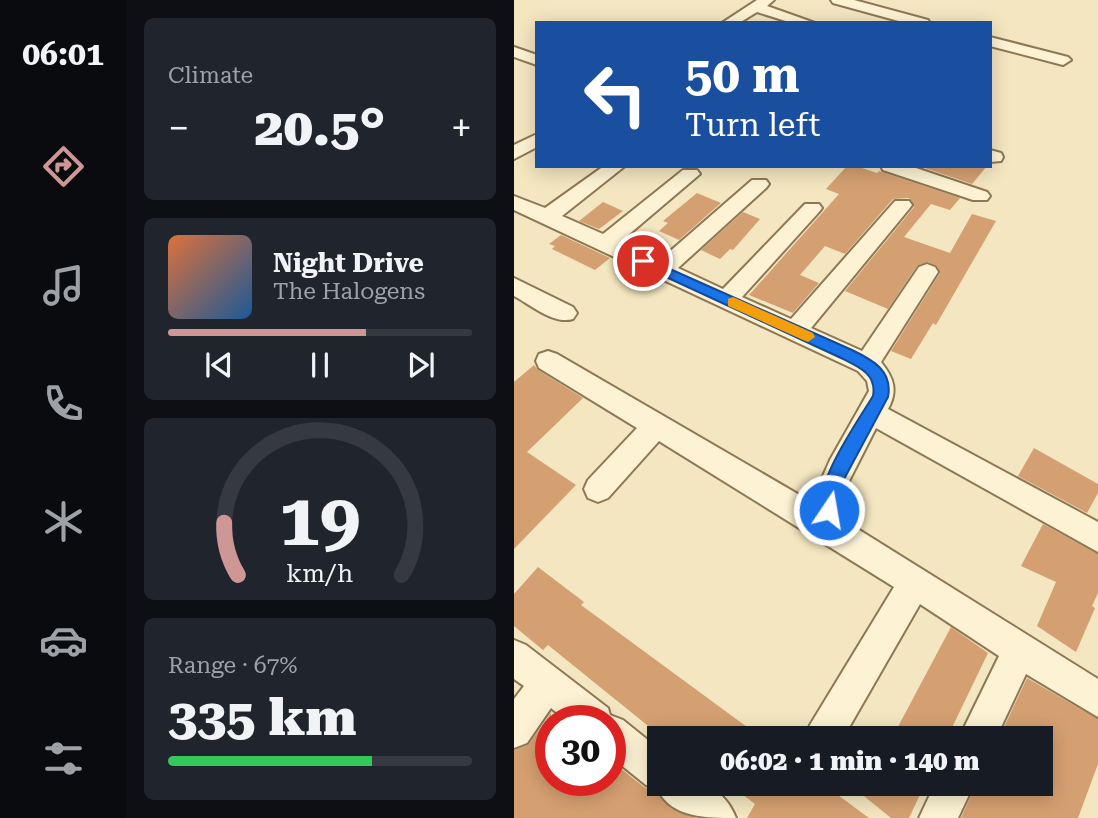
<!DOCTYPE html>
<html lang="en">
<head>
<meta charset="utf-8">
<style>
	:root { --surface:#171b24; --page:#20242c; --text:#f1f3f6; --muted:#9ea1a6; --line:#363941; --accent:#ce9695 }
	body { margin:0; font-family:"Roboto Serif",serif; background:var(--page); color:var(--text); height:100vh; display:flex; flex-direction:column; font-size:26px; white-space:nowrap }
	* { box-sizing:border-box; margin:0 }
	p { font-size:23px; color:var(--muted) }
	.icon { flex:none; width:38px; height:38px; fill:none; stroke:currentColor; stroke-width:2; stroke-linecap:round; stroke-linejoin:round }
	.map { position:relative; flex:1; overflow:hidden }
	.drawer { display:flex; flex-direction:column; gap:18px; padding:18px; background:#0d0f14; width:388px }
	.drawer>* { flex:none }
	.top-card { position:absolute; left:21px; top:21px; width:457px; height:147px; border-radius:0px; box-shadow:0 4px 18px #0003; background:#1a4fa0; color:#fff; overflow:hidden }
	.speed { position:absolute; left:21px; top:705px; display:flex; gap:14px; font-size:35px; font-weight:700; text-align:center }
	.speed>* { display:grid; place-content:center; width:91px; height:91px; border-radius:50%; background:var(--surface); box-shadow:0 4px 18px #0003; line-height:1 }
	.speed .limit { border:10px solid #d22; background:#fff; color:#111 }
	.pin { position:absolute; display:grid; place-items:center; width:60px; height:60px; color:#fff; margin:-30px; border:4px solid #fff; border-radius:50%; box-shadow:0 2px 7px #0007 }
	.me { position:absolute; width:77px; margin:-38px; rotate:12deg; stroke-linejoin:round; filter:drop-shadow(0 0 5px #0008) }
	.turn { display:flex; align-items:center; gap:24px; height:147px; padding:0 35px; font-size:32px }
	.turn .icon { width:91px; height:91px; stroke-width:2.5 }
	.turn b { display:block; font-size:49px; line-height:60px }
	.big { font-size:52px; font-weight:800; line-height:1.1 }
	.drawer .widget { flex:1; display:flex; flex-direction:column; justify-content:center; gap:10px; min-width:0; padding:0 24px; border-radius:10px; background:var(--page) }
	.drawer .dial { align-items:center; gap:0 }
	.dial svg { height:182px; overflow:visible; fill:none; stroke:var(--line); stroke-width:7; stroke-linecap:round; text-anchor:middle }
	.dial text { fill:var(--text); stroke:none }
	.song { display:flex; align-items:center; gap:21px }
	.cover { width:84px; height:84px; border-radius:10px; background:linear-gradient(135deg,hsl(20 70% 55%),hsl(210 70% 35%)) }
	.played { height:7px; border-radius:4px; background:linear-gradient(90deg,var(--accent) 65%,var(--line) 65%) }
	.keys { display:flex; justify-content:space-around; direction:ltr }
	.heat { display:flex; justify-content:space-between; align-items:center; font-size:38px; direction:ltr }
	.charge { height:10px; border-radius:5px; background:linear-gradient(90deg,#34c759 67%,var(--line) 0) }
	.trip { position:absolute; left:133px; top:726px; width:406px; height:70px; border-radius:0px; background:var(--surface); box-shadow:0 4px 18px #0003; font-weight:800; line-height:70px; text-align:center }
	main { display:flex; flex:1; min-height:0 }
	.tabs { display:flex; flex-direction:column; width:126px; justify-content:space-around; align-items:center; background:#090b0e; color:var(--muted) }
	.tabs .icon { width:49px; height:49px }
	.tabs .active { color:var(--accent) }
	.tabs b { font-size:32px; color:var(--text) }
	.map>svg:first-child { display:block }
	.building { fill:#d5a071 }
	.lines { fill:none; stroke-linecap:round; stroke-linejoin:round }
	.minor-casing { stroke:#8e7755; stroke-width:4 }
	.minor { fill:#fdf3d4; fill-rule:evenodd }
	.route { fill:#1a73e8; stroke:#114b97; stroke-width:2 }
	.slow { fill:#f59e0b }
</style>
</head>
<body>
<main>
<nav class="tabs">
<b>06:01</b>
<svg class="icon active" aria-label="directions" viewBox="0 0 24 24"><path d="M12 3l9 9-9 9-9-9zM9 14v-3h6M13 9l2 2-2 2"/></svg>
<svg class="icon" aria-label="music" viewBox="0 0 24 24"><path d="M9 18V5l10-2v13"/><circle cx="6" cy="18" r="3"/><circle cx="16" cy="16" r="3"/></svg>
<svg class="icon" aria-label="phone" viewBox="0 0 24 24"><path d="M5 4h4l2 5-3 2q2 4 5 5l2-3 5 2v4C11 20 4 13 5 4z"/></svg>
<svg class="icon" aria-label="climate" viewBox="0 0 24 24"><path d="M12 3v18M4 7l16 10M4 17L20 7"/></svg>
<svg class="icon" aria-label="car" viewBox="0 0 24 24"><path d="M5 17H2v-5l4-1 3-4h7l3 4 3 1v5h-3M9 17h6M6 11h13"/><circle cx="7" cy="17" r="2"/><circle cx="17" cy="17" r="2"/></svg>
<svg class="icon" aria-label="filters" viewBox="0 0 24 24"><path d="M4 7h16M4 17h16"/><circle cx="9" cy="7" r="2"/><circle cx="15" cy="17" r="2"/></svg>
</nav>
<section class="drawer">
<div class="widget"><p>Climate</p>
<div class="heat"><a>−</a><b class="big">20.5°</b><a>+</a></div>
</div>
<div class="widget">
<div class="song"><i class="cover"></i><div><b>Night Drive</b><p>The Halogens</p></div></div>
<div class="played"></div>
<div class="keys"><svg class="icon" aria-label="previous" viewBox="0 0 24 24"><path d="M18 5L8 12l10 7zM5 5v14"/></svg><svg class="icon" aria-label="pause" viewBox="0 0 24 24"><path d="M8 5v14M16 5v14"/></svg><svg class="icon" aria-label="next" viewBox="0 0 24 24"><path d="M6 5l10 7-10 7zM19 5v14"/></svg></div>
</div>
<div class="widget dial"><svg viewBox="0 0 100 80">
<path d="M14 69A42 42 0 1 1 86 69"/>
<path d="M14 69A42 42 0 0 1 8 46" stroke="#ce9695"/>
<text x="50" y="56" font-size="32" font-weight="700">19</text>
<text x="50" y="72" font-size="11">km/h</text>
</svg></div>
<div class="widget"><p>Range · 67%</p><b class="big">335 km</b><div class="charge"></div></div>
</section>
<div class="map">
<svg width="584" height="818" viewBox="0 0 584 818">
	<rect width="100%" height="100%" fill="#f3e6c0"/>
	<g class="building">
		<path d="M333,166H342L363,173L365,171L446,198L436,210L417,204L390,237L436,253L458,214L482,221L422,325L419,323L397,359L377,351L426,273L423,266L414,262L403,266L374,309L331,291L400,207L395,198L379,199L331,254L311,246L286,275L305,283L279,313L235,295L325,194L312,189Z"/>
		<path d="M405,166H473L458,184Z"/>
		<path d="M183,193L207,203L165,240L145,231L154,223L149,221Z"/>
		<path d="M89,202L109,211L85,229L65,221Z"/>
		<path d="M229,212L246,219L219,250L216,249L206,259L187,250Z"/>
		<path d="M47,235L96,258L81,270L38,249L41,246L35,244Z"/>
		<path d="M20,365L24,370L69,398L13,452L62,485L0,549V382Z"/>
		<path d="M520,448L584,484V493L573,513L504,476Z"/>
		<path d="M529,524L584,554V593L578,606L581,608L562,652L523,626L542,582L507,566Z"/>
		<path d="M24,567L70,602L67,605L248,738H149L34,645L29,650L0,626V594Z"/>
		<path d="M437,627L474,653L433,738H378Z"/>
		<path d="M513,678L584,719V764L564,818H447L462,784H527V770L539,738H485Z"/>
		<path d="M37,713V780H96V760L130,787L142,792L157,808L182,818H0V750L15,744Z"/>
		<path d="M215,784H309L355,818H233L241,804Z"/>
		<path d="M335,784H411L395,818H377Z"/>
	</g>
	<g class="lines">
		<defs>
			<g id="minor">
				<path d="M243,0H260L253,6L301,23H278L243,12L225,23H208Z"/>
				<path d="M317,0H340L414,20L416,23H392L319,3Z"/>
				<path d="M476,37L554,57L557,60L549,65L476,46Z"/>
				<path d="M0,47L23,55V65L0,57Z"/>
				<path d="M23,134V147L0,159V145Z"/>
				<path d="M476,150L487,153L489,157L487,161L476,162Z"/>
				<path d="M90,166H111L48,216L89,234L169,170H183L186,174L106,242L146,260L238,180H252L255,184L252,188L164,268L209,289L291,204H305L308,208L305,212L228,297L277,319L381,201H395L398,205L395,209L297,328L348,351L405,267L413,264L421,267L424,272L367,362C380,378 384,391 374,409L584,522V552L362,428L333,485L330,512L342,528L584,679V717L512,674L482,738H445L485,656L406,604L329,738H291L296,725L380,587L145,441L94,498L84,502L74,498L70,489L74,480L123,428L25,368L22,361L25,354L34,351L43,354L301,504L305,485L316,460L355,391L353,381L344,371L0,210V196L31,208Z"/>
				<path d="M367,166H396L473,192L476,196L473,200H459L369,170Z"/>
				<path d="M0,278L59,307L63,313L59,319C40,325 17,305 0,296Z"/>
				<path d="M0,640L12,645L94,708L96,715L109,720L145,749V784C180,784 207,780 222,818C193,818 158,818 144,790L132,785L96,756V721H53L37,708L13,743L0,748V699L10,686L0,679Z"/>
				<path d="M421,784H460L444,818H405Z"/>
			</g>
		</defs>
		<use href="#minor" class="minor-casing"/>
		<use href="#minor" class="minor"/>
	</g>
	<path class="route" d="M129,257L338,350C359,360 379,371 374,397L329,481L321,516L315,518L309,516C296,488 344,421 359,396C363,374 345,367 327,358L124,264V258Z"/>
	<path class="slow" d="M219,297L299,333L301,337L294,342L289,340L214,306V299Z"/>
</svg>
<div class="speed"><div class="limit">30</div></div>
<div class="pin" style="left:129px;top:261px;background:#d93025"><svg class="icon" aria-label="arrive" viewBox="0 0 24 24"><path d="M6 21V4h12l-3 4 3 4H6"/></svg></div>
<svg class="me" style="left:315px;top:510px" viewBox="-20 -20 40 40"><circle r="17" fill="#1a73e8" stroke="#fff" stroke-width="3"/><path d="M0-11L8 9 0 5-8 9z" fill="#fff"/></svg>
<div class="trip">06:02 · 1 min · 140 m</div>
<div class="top-card">
<div class="turn"><svg class="icon" aria-label="left" viewBox="0 0 24 24"><path d="M17 20v-9H6M10 6l-5 5 5 5"/></svg><div><b>50 m</b>Turn left</div></div>
</div>
</div>
</main>
</body>
</html>
